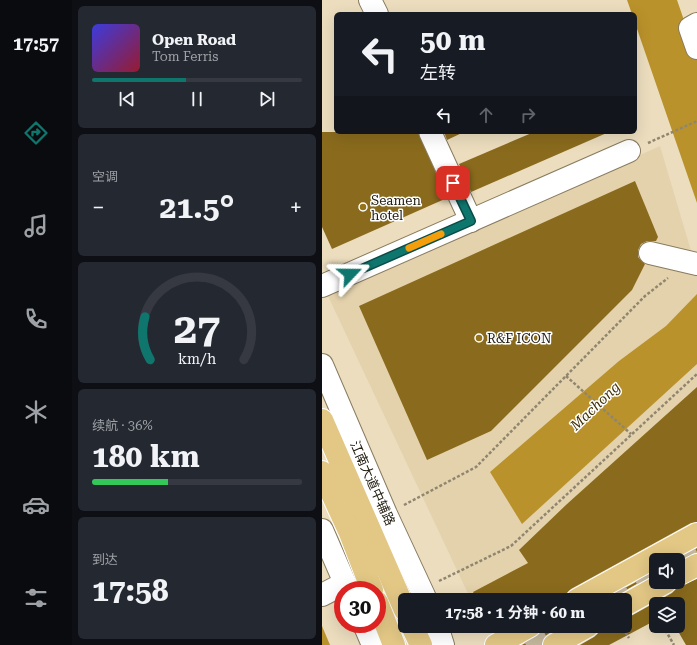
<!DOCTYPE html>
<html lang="zh">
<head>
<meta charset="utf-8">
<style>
	:root { --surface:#171b24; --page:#242831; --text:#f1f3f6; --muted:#9ea1a6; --line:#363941; --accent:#0f766e }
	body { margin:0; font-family:"Roboto Serif","Noto Sans SC",serif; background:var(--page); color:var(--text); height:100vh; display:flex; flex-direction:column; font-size:15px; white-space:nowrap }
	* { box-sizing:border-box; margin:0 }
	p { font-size:13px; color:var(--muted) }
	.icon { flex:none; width:22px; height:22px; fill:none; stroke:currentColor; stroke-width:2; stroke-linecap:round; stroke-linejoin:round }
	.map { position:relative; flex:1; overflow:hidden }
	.sheet { display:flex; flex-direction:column; gap:6px; padding:6px; background:#0d0f14; width:250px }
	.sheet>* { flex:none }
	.banner { position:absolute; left:12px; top:12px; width:303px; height:122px; border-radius:6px; box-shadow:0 4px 16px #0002; background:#171b24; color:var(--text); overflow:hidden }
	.controls { position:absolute; left:327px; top:553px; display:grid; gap:8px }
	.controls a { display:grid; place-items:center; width:36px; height:36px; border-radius:6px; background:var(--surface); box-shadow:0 4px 16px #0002; font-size:20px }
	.speed { position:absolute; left:12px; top:581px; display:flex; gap:8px; font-size:20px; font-weight:700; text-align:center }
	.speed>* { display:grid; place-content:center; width:52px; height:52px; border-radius:50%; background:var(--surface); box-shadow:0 4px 16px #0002; line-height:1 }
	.speed .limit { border:6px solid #d22; background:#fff; color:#111 }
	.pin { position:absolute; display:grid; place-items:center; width:34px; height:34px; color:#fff; margin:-17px; border-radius:8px; box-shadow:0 2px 6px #0006 }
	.me { position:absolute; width:44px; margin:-22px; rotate:67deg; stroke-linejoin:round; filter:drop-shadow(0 0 3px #0008) }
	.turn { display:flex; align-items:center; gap:14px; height:84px; padding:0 20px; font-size:18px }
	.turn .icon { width:52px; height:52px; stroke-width:2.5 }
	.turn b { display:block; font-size:28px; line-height:34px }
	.lanes { display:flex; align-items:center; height:38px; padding:0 20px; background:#0003; justify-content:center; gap:20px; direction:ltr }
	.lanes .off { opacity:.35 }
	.big { font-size:30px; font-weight:700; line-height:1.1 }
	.sheet .card { flex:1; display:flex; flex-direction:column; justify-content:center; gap:6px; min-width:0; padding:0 14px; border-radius:6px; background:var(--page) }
	.sheet .dial { align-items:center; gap:0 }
	.dial svg { height:104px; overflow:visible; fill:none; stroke:var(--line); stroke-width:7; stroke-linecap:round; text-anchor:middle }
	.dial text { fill:var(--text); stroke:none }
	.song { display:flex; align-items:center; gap:12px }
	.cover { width:48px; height:48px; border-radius:6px; background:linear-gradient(135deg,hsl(240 70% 55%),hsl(350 70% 35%)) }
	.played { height:4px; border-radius:2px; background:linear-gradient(90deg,var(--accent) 45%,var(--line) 45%) }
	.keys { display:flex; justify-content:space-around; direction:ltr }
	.heat { display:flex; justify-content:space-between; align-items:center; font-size:22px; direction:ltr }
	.charge { height:6px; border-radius:3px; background:linear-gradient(90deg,#34c759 36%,var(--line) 0) }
	.trip { position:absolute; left:76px; top:593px; width:234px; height:40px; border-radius:6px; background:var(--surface); box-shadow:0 4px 16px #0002; font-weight:700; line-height:40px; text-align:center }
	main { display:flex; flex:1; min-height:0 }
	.tab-bar { display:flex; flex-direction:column; width:72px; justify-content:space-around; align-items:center; background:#090b0e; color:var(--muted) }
	.tab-bar .icon { width:28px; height:28px }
	.tab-bar .active { color:var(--accent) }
	.tab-bar b { font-size:18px; color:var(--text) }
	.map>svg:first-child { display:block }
	.built { fill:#e4d2ac }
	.water { fill:#ba922b }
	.building { fill:#8a6b1d }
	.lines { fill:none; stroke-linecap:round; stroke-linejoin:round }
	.minor-tunnel { stroke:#c4b79c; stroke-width:22; stroke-dasharray:22 11; stroke-linecap:butt }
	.minor-casing { stroke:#887b5f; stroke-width:24 }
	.major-casing { stroke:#fff; stroke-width:24 }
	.path { stroke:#908670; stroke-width:2.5; stroke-dasharray:3 2; stroke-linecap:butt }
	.minor { stroke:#fff; stroke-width:22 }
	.major { stroke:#e2c785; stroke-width:22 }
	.route-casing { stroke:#0a4d48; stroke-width:10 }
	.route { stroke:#0f766e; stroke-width:7 }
	.slow { stroke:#f59e0b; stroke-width:7 }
	.poi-dot { fill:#95731b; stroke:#fff; stroke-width:1.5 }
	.labels { text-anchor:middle; stroke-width:3; stroke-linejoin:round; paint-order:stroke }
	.poi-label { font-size:13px; fill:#252014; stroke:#fff; text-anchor:start }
	.street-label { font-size:13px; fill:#252014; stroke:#fff }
	.water-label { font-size:14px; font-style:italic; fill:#413004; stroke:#fff }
</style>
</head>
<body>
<main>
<nav class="tab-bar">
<b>17:57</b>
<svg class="icon active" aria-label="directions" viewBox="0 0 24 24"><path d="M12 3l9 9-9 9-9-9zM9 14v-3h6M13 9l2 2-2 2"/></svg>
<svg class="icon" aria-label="music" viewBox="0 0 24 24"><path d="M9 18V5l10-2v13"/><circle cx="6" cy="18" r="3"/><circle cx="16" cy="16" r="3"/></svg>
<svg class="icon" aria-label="phone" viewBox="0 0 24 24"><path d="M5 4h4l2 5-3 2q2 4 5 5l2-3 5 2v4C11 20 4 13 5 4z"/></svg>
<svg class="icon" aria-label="climate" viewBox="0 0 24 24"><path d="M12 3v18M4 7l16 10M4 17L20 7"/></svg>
<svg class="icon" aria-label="car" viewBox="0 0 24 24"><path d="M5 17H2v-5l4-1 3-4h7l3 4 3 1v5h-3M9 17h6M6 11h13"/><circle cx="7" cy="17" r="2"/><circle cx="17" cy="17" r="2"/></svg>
<svg class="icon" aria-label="filters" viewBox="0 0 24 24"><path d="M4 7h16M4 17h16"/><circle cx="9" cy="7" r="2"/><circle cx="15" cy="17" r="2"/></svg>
</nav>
<section class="sheet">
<div class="card">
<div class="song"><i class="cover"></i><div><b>Open Road</b><p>Tom Ferris</p></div></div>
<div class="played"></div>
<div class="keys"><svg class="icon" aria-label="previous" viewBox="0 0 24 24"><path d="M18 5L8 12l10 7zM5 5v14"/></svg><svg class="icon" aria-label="pause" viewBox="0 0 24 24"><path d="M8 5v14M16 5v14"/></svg><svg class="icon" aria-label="next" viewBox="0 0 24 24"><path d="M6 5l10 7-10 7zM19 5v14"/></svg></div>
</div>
<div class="card"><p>空调</p>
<div class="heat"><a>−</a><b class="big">21.5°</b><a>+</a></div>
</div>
<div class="card dial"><svg viewBox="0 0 100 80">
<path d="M14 69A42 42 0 1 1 86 69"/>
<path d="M14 69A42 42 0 0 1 10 36" stroke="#0f766e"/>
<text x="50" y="56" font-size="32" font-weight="700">27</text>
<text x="50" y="72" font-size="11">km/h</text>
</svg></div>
<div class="card"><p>续航 · 36%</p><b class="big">180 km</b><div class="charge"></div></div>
<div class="card"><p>到达</p><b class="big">17:58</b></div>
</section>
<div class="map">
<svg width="375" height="645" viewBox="0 0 375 645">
	<rect width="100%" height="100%" fill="#ecddbe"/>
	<path class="built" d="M338,146L375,271V508L212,600H149L6,296Z"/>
	<g class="water">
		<path d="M305,0H355L375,58V203L313,23V14H310Z"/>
		<path d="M375,294V364L200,524L168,472L297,361L344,326Z"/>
		<path d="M0,626L8,645H0Z"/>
	</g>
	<g class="building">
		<path d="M0,132H96L125,198L10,249L0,227Z"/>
		<path d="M122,132H142L125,140Z"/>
		<path d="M212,132H287L149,192L137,164Z"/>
		<path d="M313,181L336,237L334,241H325L319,244L316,250V257L323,264L310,290L169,431L105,460L37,306Z"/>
		<path d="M375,387V522L369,523L249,589L244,594L243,600H155L151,592L206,563L197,550L245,504Z"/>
		<path d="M375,548V553L356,561L354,560Z"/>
		<path d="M334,571V573L297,594L292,600H281Z"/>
		<path d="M375,579V645H364L353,626H356V604H334V620L287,645H258L272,637L277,632L278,626H303V617L309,616L350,593L355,587Z"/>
		<path d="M169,626H182L172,632Z"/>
		<path d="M220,626H240L226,634L221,639L220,645H200L214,637L219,632Z"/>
	</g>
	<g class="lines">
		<g class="minor-tunnel">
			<path d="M356,562L375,552"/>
			<path d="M286,600L334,574"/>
			<path d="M204,645L239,626"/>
		</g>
		<defs>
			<g id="minor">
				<path d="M48,0L55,14"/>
				<path d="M375,24L368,28L375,48"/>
				<path d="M108,132L149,221"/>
				<path d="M328,253L375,264"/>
				<path d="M0,286L307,151"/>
				<path d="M0,365L64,514L104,600"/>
				<path d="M0,530L26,590"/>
				<path d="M0,595L23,583"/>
				<path d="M42,624L51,645"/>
				<path d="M115,626L121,645"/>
			</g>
			<g id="major">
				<path d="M0,420L83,610"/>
				<path d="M0,472L28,533L50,590"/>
				<path d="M356,575L375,565"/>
				<path d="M255,600L375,534"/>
				<path d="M55,602L72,645"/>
				<path d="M303,605L344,582"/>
				<path d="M90,626L99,645"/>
				<path d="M174,645L208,626"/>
				<path d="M232,645L266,626"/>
			</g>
		</defs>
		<use href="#minor" class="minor-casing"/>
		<use href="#major" class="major-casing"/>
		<g class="path">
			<path d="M326,143L375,121"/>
			<path d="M244,376L309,434"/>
			<path d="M82,505L154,467L323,296L346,278"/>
			<path d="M117,581L189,546L375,374"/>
			<path d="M341,626L352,645"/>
			<path d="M301,628L307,638"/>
		</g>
		<use href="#minor" class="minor"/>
		<use href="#major" class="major"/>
	</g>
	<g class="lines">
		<defs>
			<path id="route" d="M28,274L149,221L131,183"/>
		</defs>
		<use href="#route" class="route-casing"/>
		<use href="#route" class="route"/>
		<path class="slow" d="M87,248L119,234"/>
	</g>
	<g class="poi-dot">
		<circle cx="41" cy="207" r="4"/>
		<circle cx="157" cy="338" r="4"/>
	</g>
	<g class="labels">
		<g class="poi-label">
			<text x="49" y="205">Seamen<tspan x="49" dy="15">hotel</tspan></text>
			<text x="165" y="343">R&amp;F ICON</text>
		</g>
		<g class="street-label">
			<text transform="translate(51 483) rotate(66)" y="5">江南大道中辅路</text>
		</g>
		<g class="water-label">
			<text transform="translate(273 406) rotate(-44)" y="5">Machong</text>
		</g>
	</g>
</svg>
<div class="controls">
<a><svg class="icon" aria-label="sound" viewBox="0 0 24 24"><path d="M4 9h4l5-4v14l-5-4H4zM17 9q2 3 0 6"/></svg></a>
<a><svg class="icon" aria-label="layers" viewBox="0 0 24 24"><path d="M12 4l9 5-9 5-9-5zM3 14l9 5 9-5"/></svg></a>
</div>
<div class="speed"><div class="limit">30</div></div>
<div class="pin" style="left:131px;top:183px;background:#d93025"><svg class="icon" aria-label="arrive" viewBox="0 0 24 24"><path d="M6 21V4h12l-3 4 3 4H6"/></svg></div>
<svg class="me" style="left:28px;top:274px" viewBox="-20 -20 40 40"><path d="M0-17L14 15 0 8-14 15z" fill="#0f766e" stroke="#fff" stroke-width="4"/></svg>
<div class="trip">17:58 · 1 分钟 · 60 m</div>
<div class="banner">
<div class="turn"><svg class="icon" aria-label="left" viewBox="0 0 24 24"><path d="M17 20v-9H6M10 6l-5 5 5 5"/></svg><div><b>50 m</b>左转</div></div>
<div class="lanes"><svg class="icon" aria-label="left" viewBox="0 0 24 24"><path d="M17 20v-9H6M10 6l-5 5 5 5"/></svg><svg class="icon off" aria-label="ahead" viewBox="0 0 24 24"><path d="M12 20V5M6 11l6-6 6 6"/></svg><svg class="icon off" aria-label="right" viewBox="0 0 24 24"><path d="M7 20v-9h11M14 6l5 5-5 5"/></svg></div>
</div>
</div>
</main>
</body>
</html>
